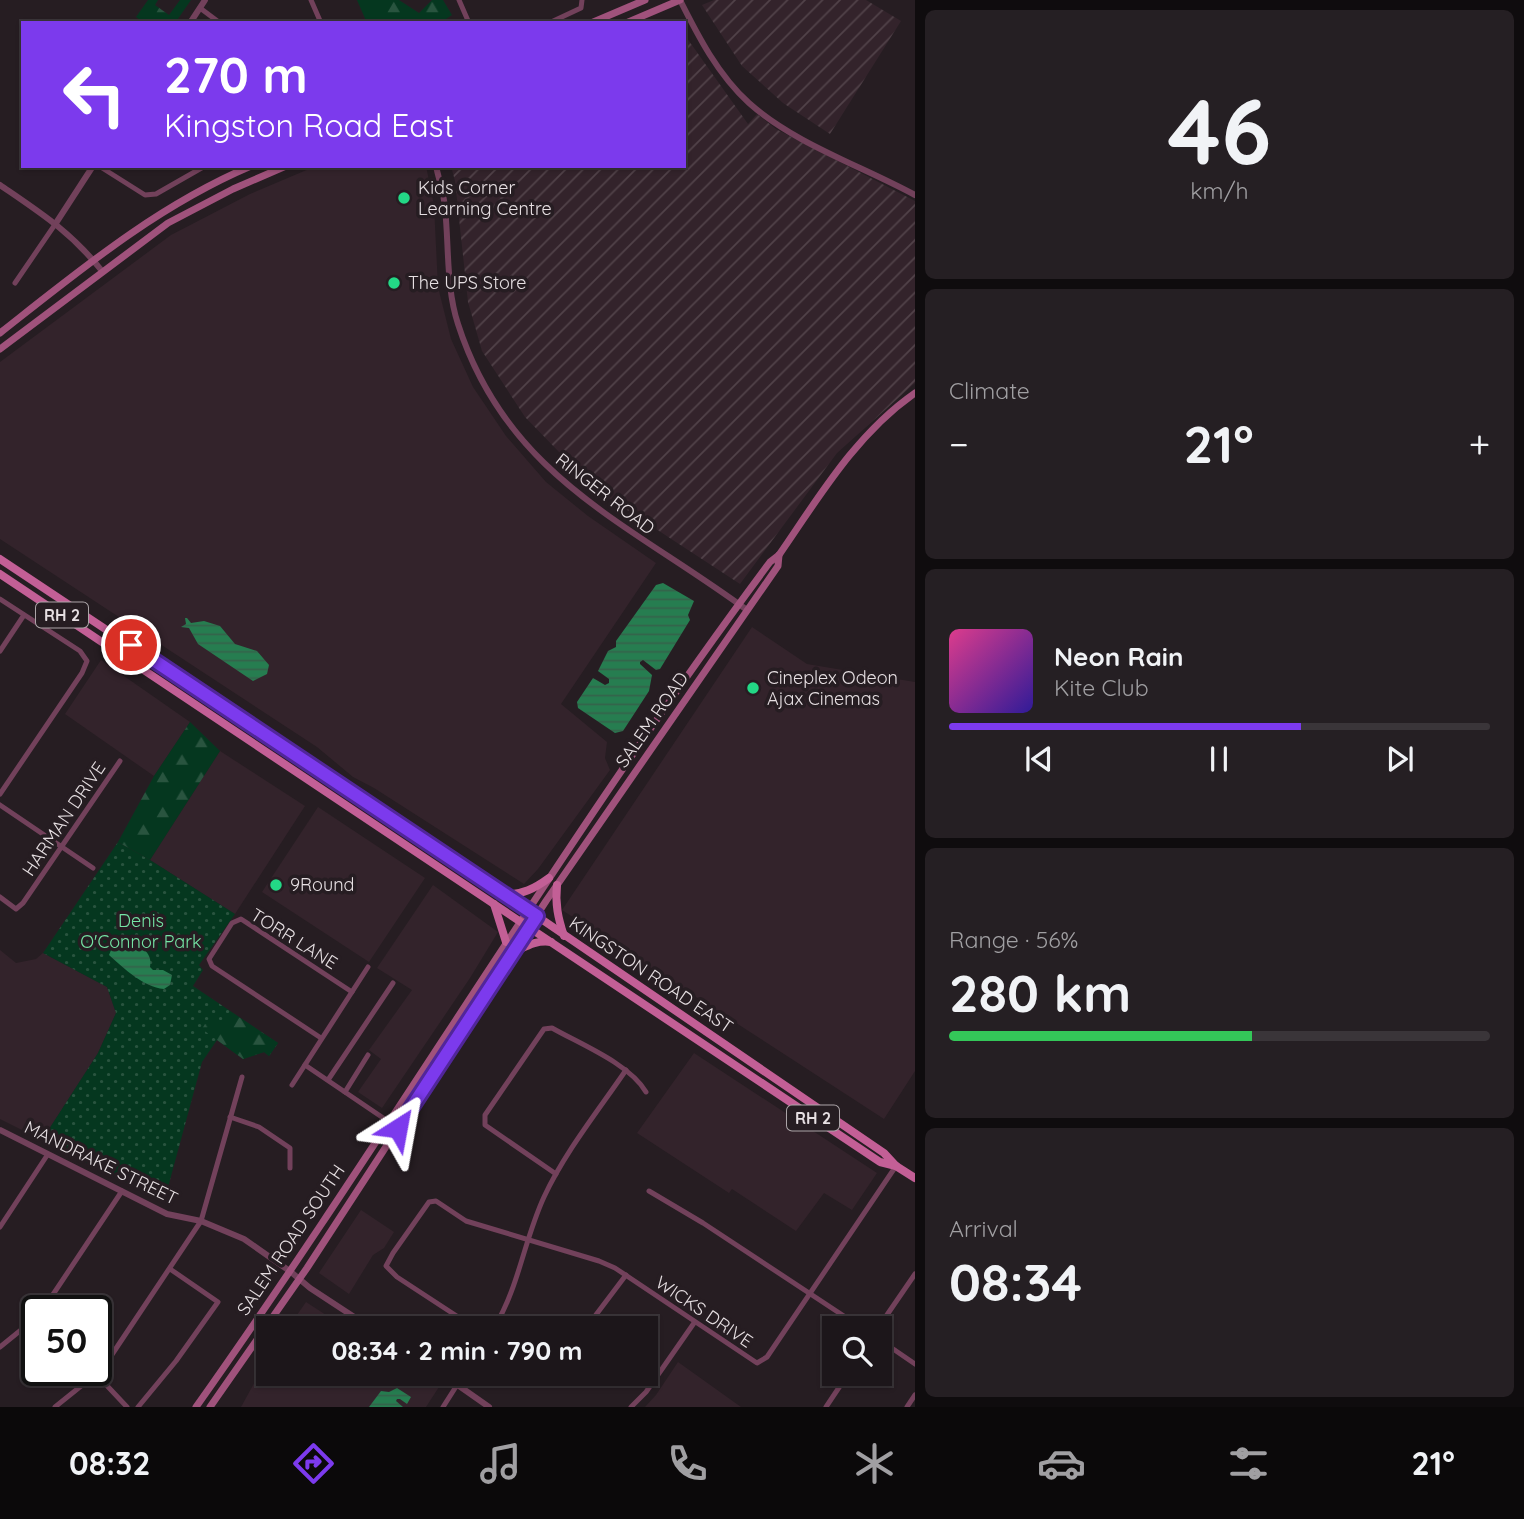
<!DOCTYPE html>
<html lang="en">
<head>
<meta charset="utf-8">
<style>
	:root { --surface:#1c161a; --page:#251f23; --text:#f1f3f6; --muted:#a09fa2; --line:#3a3539; --accent:#7c3aed }
	body { margin:0; font-family:Quicksand,sans-serif; background:var(--page); color:var(--text); height:100vh; display:flex; flex-direction:column; font-size:26px; white-space:nowrap }
	* { box-sizing:border-box; margin:0 }
	p { font-size:23px; color:var(--muted) }
	.icon { flex:none; width:38px; height:38px; fill:none; stroke:currentColor; stroke-width:2; stroke-linecap:round; stroke-linejoin:round }
	.map { position:relative; flex:1; overflow:hidden }
	.details { display:flex; flex-direction:column; gap:10px; padding:10px; background:#0f0c0e; width:609px }
	.details>* { flex:none }
	.hud { position:absolute; left:21px; top:21px; width:665px; height:147px; border-radius:0px; box-shadow:0 2px 5px #0004,0 0 0 2px var(--line); background:#7c3aed; color:#fff; overflow:hidden }
	.controls { position:absolute; left:822px; top:1316px; display:grid; gap:14px }
	.controls a { display:grid; place-items:center; width:70px; height:70px; border-radius:0px; background:var(--surface); box-shadow:0 2px 5px #0004,0 0 0 2px var(--line); font-size:35px }
	.speed { position:absolute; left:21px; top:1295px; display:flex; gap:14px; font-size:35px; font-weight:700; text-align:center }
	.speed>* { display:grid; place-content:center; width:91px; height:91px; border-radius:50%; background:var(--surface); box-shadow:0 2px 5px #0004,0 0 0 2px var(--line); line-height:1 }
	.speed .limit { border:4px solid #111; border-radius:10px; background:#fff; color:#111 }
	.pin { position:absolute; display:grid; place-items:center; width:60px; height:60px; color:#fff; margin:-30px; border:4px solid #fff; border-radius:50%; box-shadow:0 2px 7px #0007 }
	.me { position:absolute; width:77px; margin:-38px; rotate:34deg; stroke-linejoin:round; filter:drop-shadow(0 0 5px #0008) }
	.turn { display:flex; align-items:center; gap:24px; height:147px; padding:0 28px; font-size:32px }
	.turn .icon { width:91px; height:91px; stroke-width:2.5 }
	.turn b { display:block; font-size:49px; line-height:60px }
	.big { font-size:52px; font-weight:700; line-height:1.1 }
	.details .card { flex:1; display:flex; flex-direction:column; justify-content:center; gap:10px; min-width:0; padding:0 24px; border-radius:10px; background:var(--page) }
	.details .dial { align-items:center; gap:0 }
	.dial b { font-size:91px; line-height:1 }
	.song { display:flex; align-items:center; gap:21px }
	.cover { width:84px; height:84px; border-radius:10px; background:linear-gradient(135deg,hsl(330 70% 55%),hsl(250 70% 35%)) }
	.played { height:7px; border-radius:4px; background:linear-gradient(90deg,var(--accent) 65%,var(--line) 65%) }
	.keys { display:flex; justify-content:space-around; direction:ltr }
	.heat { display:flex; justify-content:space-between; align-items:center; font-size:38px; direction:ltr }
	.charge { height:10px; border-radius:5px; background:linear-gradient(90deg,#34c759 56%,var(--line) 0) }
	.trip { position:absolute; left:256px; top:1316px; width:402px; height:70px; border-radius:0px; background:var(--surface); box-shadow:0 2px 5px #0004,0 0 0 2px var(--line); font-weight:700; line-height:70px; text-align:center }
	.tabs { display:flex; height:112px; justify-content:space-around; align-items:center; background:#0b090a; color:var(--muted) }
	.tabs .icon { width:49px; height:49px }
	.tabs .active { color:var(--accent) }
	.tabs b { font-size:32px; color:var(--text) }
	main { display:flex; flex:1; min-height:0 }
	.map>svg:first-child { display:block }
	.built { fill:#33232b }
	.industrial { fill:url(#industrial-furrows) }
	.grass { fill:url(#grass-dots) }
	.forest { fill:url(#forest-firs) }
	.water { fill:url(#water-rules) }
	.lines { fill:none; stroke-linecap:round; stroke-linejoin:round }
	.minor { stroke:#72415b; stroke-width:5 }
	.tertiary { stroke:#72415b; stroke-width:6 }
	.secondary { stroke:#a0527c; stroke-width:7 }
	.primary { stroke:#c35f96; stroke-width:8 }
	.route-casing { stroke:#51269a; stroke-width:18 }
	.route { stroke:#7c3aed; stroke-width:12 }
	.poi-dot { fill:#23d886; stroke:#261d22; stroke-width:2.5 }
	.labels { text-anchor:middle; stroke-width:7; stroke-linejoin:round; paint-order:stroke }
	.shield { fill:#261d22; stroke:#aca5a8; stroke-width:2 }
	.shield-label { font-size:16px; font-weight:bold; fill:#e6dfe2 }
	.poi-label { font-size:18px; fill:#e6dfe2; stroke:#261d22; text-anchor:start }
	.street-label { font-size:18px; fill:#e6dfe2; stroke:#261d22 }
	.park-label { font-size:18px; fill:#75e5a5; stroke:#261d22 }
</style>
</head>
<body>
<main>
<div class="map">
<svg width="915" height="1407" viewBox="0 0 915 1407">
	<defs>
		<pattern id="industrial-furrows" width="10" height="10" patternUnits="userSpaceOnUse" patternTransform="scale(1.75)"><rect width="10" height="10" fill="#33232b"/><path d="M-1 1l2-2M0 10L10 0M9 11l2-2" fill="none" stroke="#514249"/></pattern>
		<pattern id="grass-dots" width="8" height="8" patternUnits="userSpaceOnUse" patternTransform="scale(1.75)"><rect width="8" height="8" fill="#05371f"/><path d="M2 2h.1M6 6h.1" fill="none" stroke="#29543f" stroke-width="1.8" stroke-linecap="round"/></pattern>
		<pattern id="forest-firs" width="22" height="20" patternUnits="userSpaceOnUse" patternTransform="scale(1.75)"><rect width="22" height="20" fill="#05371f"/><path d="M5 1l3.5 6h-7zM16 11l3.5 6h-7z" fill="#29543f"/></pattern>
		<pattern id="water-rules" width="6" height="5" patternUnits="userSpaceOnUse" patternTransform="scale(1.75)"><rect width="6" height="5" fill="#267d50"/><path d="M0 2.5h6" fill="none" stroke="#34634b"/></pattern>
	</defs>
	<rect width="100%" height="100%" fill="#261d22"/>
	<g class="built">
		<path d="M316,166H426L434,205L438,287L451,339L473,387L506,436L546,482L588,516L656,563L561,704L607,742L605,758L610,770L538,869L524,884L374,788L353,777L317,747L0,539V362L171,235L250,194Z"/>
		<path d="M752,627L807,664L915,682V1071L884,1119L562,910Z"/>
		<path d="M101,660L190,722L154,776L65,714Z"/>
		<path d="M220,751L305,806L235,914L150,860Z"/>
		<path d="M318,807L425,878L369,962L262,892Z"/>
		<path d="M433,885L498,932L470,978L382,1108L358,1092L381,1059L369,1050L412,990L377,968Z"/>
		<path d="M0,950L16,963L36,959L43,953L107,987L116,1013L98,1053L42,1140L0,1119Z"/>
		<path d="M694,1053L877,1173L852,1210L824,1193L796,1231L732,1189L729,1193L637,1133Z"/>
		<path d="M361,1210L394,1232L384,1248L373,1255L349,1294L319,1273Z"/>
		<path d="M306,1302L346,1328H288Z"/>
		<path d="M268,1358V1374H417L439,1387L426,1407H241Z"/>
		<path d="M678,1362L741,1407H645L656,1395Z"/>
	</g>
	<g class="industrial">
		<path d="M714,0H866L901,21L830,134L783,103L742,66L702,5Z"/>
		<path d="M684,34L748,124L757,114L776,129L915,201V383L837,453L740,584L595,489L525,417L482,351L468,302L455,181L451,166H684Z"/>
	</g>
	<path class="grass" d="M118,842L150,860L235,914L199,965L203,970L193,986L278,1043L269,1056L264,1052L243,1059L217,1040L202,1062L164,1202L42,1140L98,1053L116,1013L107,987L43,953Z"/>
	<g class="forest">
		<path d="M148,0H158L155,5L169,15L180,0H191L175,23H144L136,17Z"/>
		<path d="M357,0H399L419,13L432,0H443L452,15L440,23H367Z"/>
		<path d="M190,722L220,751L150,860L118,842L154,776Z"/>
		<path d="M234,1014L278,1043L269,1056L264,1052L243,1059L202,1029L205,1024H218Z"/>
	</g>
	<g class="water">
		<path d="M663,583L694,601L688,615L690,620L660,669L656,670L643,660L640,662V664L652,675L649,691L623,731L615,733L578,708L577,702L593,678L605,685L609,683V679L598,671L608,651L616,647V641L656,585Z"/>
		<path d="M185,618H187L191,623L204,621L220,626L235,644L257,651L269,665L267,674L253,681L198,644L189,628L181,627L186,624Z"/>
		<path d="M118,940H132C142,948 153,953 150,967L153,970H163L172,975L170,985L164,989C143,987 125,969 109,955L114,943Z"/>
		<path d="M397,1388L411,1397L407,1404L400,1399H397L396,1401L403,1407H369L381,1391L389,1392Z"/>
	</g>
	<g class="lines">
		<g class="minor">
			<path d="M311,0L321,23"/>
			<path d="M459,0L469,23"/>
			<path d="M200,8L220,23"/>
			<path d="M549,23L581,8L582,0"/>
			<path d="M99,166L145,195L156,194L205,166"/>
			<path d="M15,283L56,223"/>
			<path d="M0,599L80,651L87,661L82,673L0,794"/>
			<path d="M0,651L24,615"/>
			<path d="M0,805L93,868"/>
			<path d="M0,897L16,909L23,903L120,761"/>
			<path d="M321,1038L212,966L209,959L232,923L241,919L352,992"/>
			<path d="M305,1065L398,1128"/>
			<path d="M328,1080L393,983"/>
			<path d="M292,1085L368,967"/>
			<path d="M345,1092L368,1055"/>
			<path d="M230,1117L259,1127L290,1148V1168"/>
			<path d="M556,1174L485,1125V1115L544,1029L552,1028C580,1044 630,1064 646,1092"/>
			<path d="M649,1191L703,1223L862,1328"/>
			<path d="M0,1227L48,1154"/>
			<path d="M42,1311L122,1191"/>
			<path d="M475,1328L397,1277L386,1266L393,1253L429,1202L436,1201L466,1221L599,1261L615,1268L757,1363L767,1357L896,1166"/>
			<path d="M494,1328C519,1287 524,1240 544,1197C565,1152 598,1111 626,1070"/>
			<path d="M586,1328L626,1275"/>
			<path d="M878,1328L915,1274"/>
			<path d="M880,1340L915,1364"/>
			<path d="M0,1347L37,1317"/>
			<path d="M96,1374L127,1407"/>
			<path d="M55,1407L96,1374L109,1359L201,1221L242,1077"/>
			<path d="M138,1407L176,1361L218,1302L170,1269"/>
			<path d="M443,1407L464,1374"/>
			<path d="M631,1407L646,1392L694,1323"/>
			<path d="M826,1407L848,1374"/>
			<path d="M907,1407L915,1395"/>
		</g>
		<g class="tertiary">
			<path d="M680,0C698,36 718,75 749,103C795,144 862,166 915,195"/>
			<path d="M190,23L205,0"/>
			<path d="M436,166C439,180 444,194 445,208C449,245 446,288 458,324C507,477 629,523 747,610"/>
			<path d="M0,185C41,213 71,232 102,271"/>
			<path d="M56,223L93,166"/>
			<path d="M0,1130L167,1214L201,1221L244,1239L291,1272L310,1288L371,1328"/>
			<path d="M442,1374L489,1407"/>
		</g>
		<g class="secondary">
			<path d="M591,23L645,0"/>
			<path d="M626,23L680,0"/>
			<path d="M0,333C80,270 157,206 251,166"/>
			<path d="M0,349L168,223L233,189L286,166"/>
			<path d="M196,1407C393,1129 566,835 770,562L779,555C819,497 856,434 915,393"/>
			<path d="M210,1407L307,1268L546,901L778,566L779,555"/>
		</g>
		<g class="primary">
			<path d="M0,559L528,910L884,1153L896,1166L915,1178"/>
			<path d="M0,574L880,1162L896,1166"/>
			<path d="M557,885C555,904 558,918 564,936"/>
			<path d="M505,895C523,894 534,889 549,878"/>
			<path d="M494,904L506,942"/>
			<path d="M514,952C527,946 536,940 551,942"/>
		</g>
	</g>
	<g class="lines">
		<defs>
			<path id="route" d="M131,645L537,916L398,1128"/>
		</defs>
		<use href="#route" class="route-casing"/>
		<use href="#route" class="route"/>
	</g>
	<g class="poi-dot">
		<circle cx="404" cy="198" r="7"/>
		<circle cx="394" cy="283" r="7"/>
		<circle cx="753" cy="688" r="7"/>
		<circle cx="276" cy="885" r="7"/>
	</g>
	<g class="labels">
		<g class="shield">
			<rect x="36" y="602.5" width="52" height="25" rx="5"/>
			<rect x="787" y="1105.5" width="52" height="25" rx="5"/>
		</g>
		<g class="shield-label">
			<text x="62" y="621">RH 2</text>
			<text x="813" y="1124">RH 2</text>
		</g>
		<g class="poi-label">
			<text x="418" y="194">Kids Corner<tspan x="418" dy="21">Learning Centre</tspan></text>
			<text x="408" y="289">The UPS Store</text>
			<text x="767" y="684">Cineplex Odeon<tspan x="767" dy="21">Ajax Cinemas</tspan></text>
			<text x="290" y="891">9Round</text>
		</g>
		<g class="street-label">
			<text transform="translate(605 494) rotate(38)" y="6">RINGER ROAD</text>
			<text transform="translate(652 720) rotate(-55)" y="6">SALEM ROAD</text>
			<text transform="translate(64 819) rotate(-56)" y="6">HARMAN DRIVE</text>
			<text transform="translate(294 939) rotate(32)" y="6">TORR LANE</text>
			<text transform="translate(651 975) rotate(34)" y="6">KINGSTON ROAD EAST</text>
			<text transform="translate(101 1163) rotate(26)" y="6">MANDRAKE STREET</text>
			<text transform="translate(291 1240) rotate(-56)" y="6">SALEM ROAD SOUTH</text>
			<text transform="translate(704 1312) rotate(34)" y="6">WICKS DRIVE</text>
		</g>
		<g class="park-label">
			<text x="141" y="927">Denis<tspan x="141" dy="21">O'Connor Park</tspan></text>
		</g>
	</g>
</svg>
<div class="controls">
<a><svg class="icon" aria-label="search" viewBox="0 0 24 24"><circle cx="10" cy="10" r="6"/><path d="M15 15l6 6"/></svg></a>
</div>
<div class="speed"><div class="limit">50</div></div>
<div class="pin" style="left:131px;top:645px;background:#d93025"><svg class="icon" aria-label="arrive" viewBox="0 0 24 24"><path d="M6 21V4h12l-3 4 3 4H6"/></svg></div>
<svg class="me" style="left:398px;top:1128px" viewBox="-20 -20 40 40"><path d="M0-17L14 15 0 8-14 15z" fill="#7c3aed" stroke="#fff" stroke-width="4"/></svg>
<div class="trip">08:34 · 2 min · 790 m</div>
<div class="hud">
<div class="turn"><svg class="icon" aria-label="left" viewBox="0 0 24 24"><path d="M17 20v-9H6M10 6l-5 5 5 5"/></svg><div><b>270 m</b>Kingston Road East</div></div>
</div>
</div>
<section class="details">
<div class="card dial"><b>46</b><p>km/h</p></div>
<div class="card"><p>Climate</p>
<div class="heat"><a>−</a><b class="big">21°</b><a>+</a></div>
</div>
<div class="card">
<div class="song"><i class="cover"></i><div><b>Neon Rain</b><p>Kite Club</p></div></div>
<div class="played"></div>
<div class="keys"><svg class="icon" aria-label="previous" viewBox="0 0 24 24"><path d="M18 5L8 12l10 7zM5 5v14"/></svg><svg class="icon" aria-label="pause" viewBox="0 0 24 24"><path d="M8 5v14M16 5v14"/></svg><svg class="icon" aria-label="next" viewBox="0 0 24 24"><path d="M6 5l10 7-10 7zM19 5v14"/></svg></div>
</div>
<div class="card"><p>Range · 56%</p><b class="big">280 km</b><div class="charge"></div></div>
<div class="card"><p>Arrival</p><b class="big">08:34</b></div>
</section>
</main>
<nav class="tabs">
<b>08:32</b>
<svg class="icon active" aria-label="directions" viewBox="0 0 24 24"><path d="M12 3l9 9-9 9-9-9zM9 14v-3h6M13 9l2 2-2 2"/></svg>
<svg class="icon" aria-label="music" viewBox="0 0 24 24"><path d="M9 18V5l10-2v13"/><circle cx="6" cy="18" r="3"/><circle cx="16" cy="16" r="3"/></svg>
<svg class="icon" aria-label="phone" viewBox="0 0 24 24"><path d="M5 4h4l2 5-3 2q2 4 5 5l2-3 5 2v4C11 20 4 13 5 4z"/></svg>
<svg class="icon" aria-label="climate" viewBox="0 0 24 24"><path d="M12 3v18M4 7l16 10M4 17L20 7"/></svg>
<svg class="icon" aria-label="car" viewBox="0 0 24 24"><path d="M5 17H2v-5l4-1 3-4h7l3 4 3 1v5h-3M9 17h6M6 11h13"/><circle cx="7" cy="17" r="2"/><circle cx="17" cy="17" r="2"/></svg>
<svg class="icon" aria-label="filters" viewBox="0 0 24 24"><path d="M4 7h16M4 17h16"/><circle cx="9" cy="7" r="2"/><circle cx="15" cy="17" r="2"/></svg>
<b>21°</b>
</nav>
</body>
</html>
